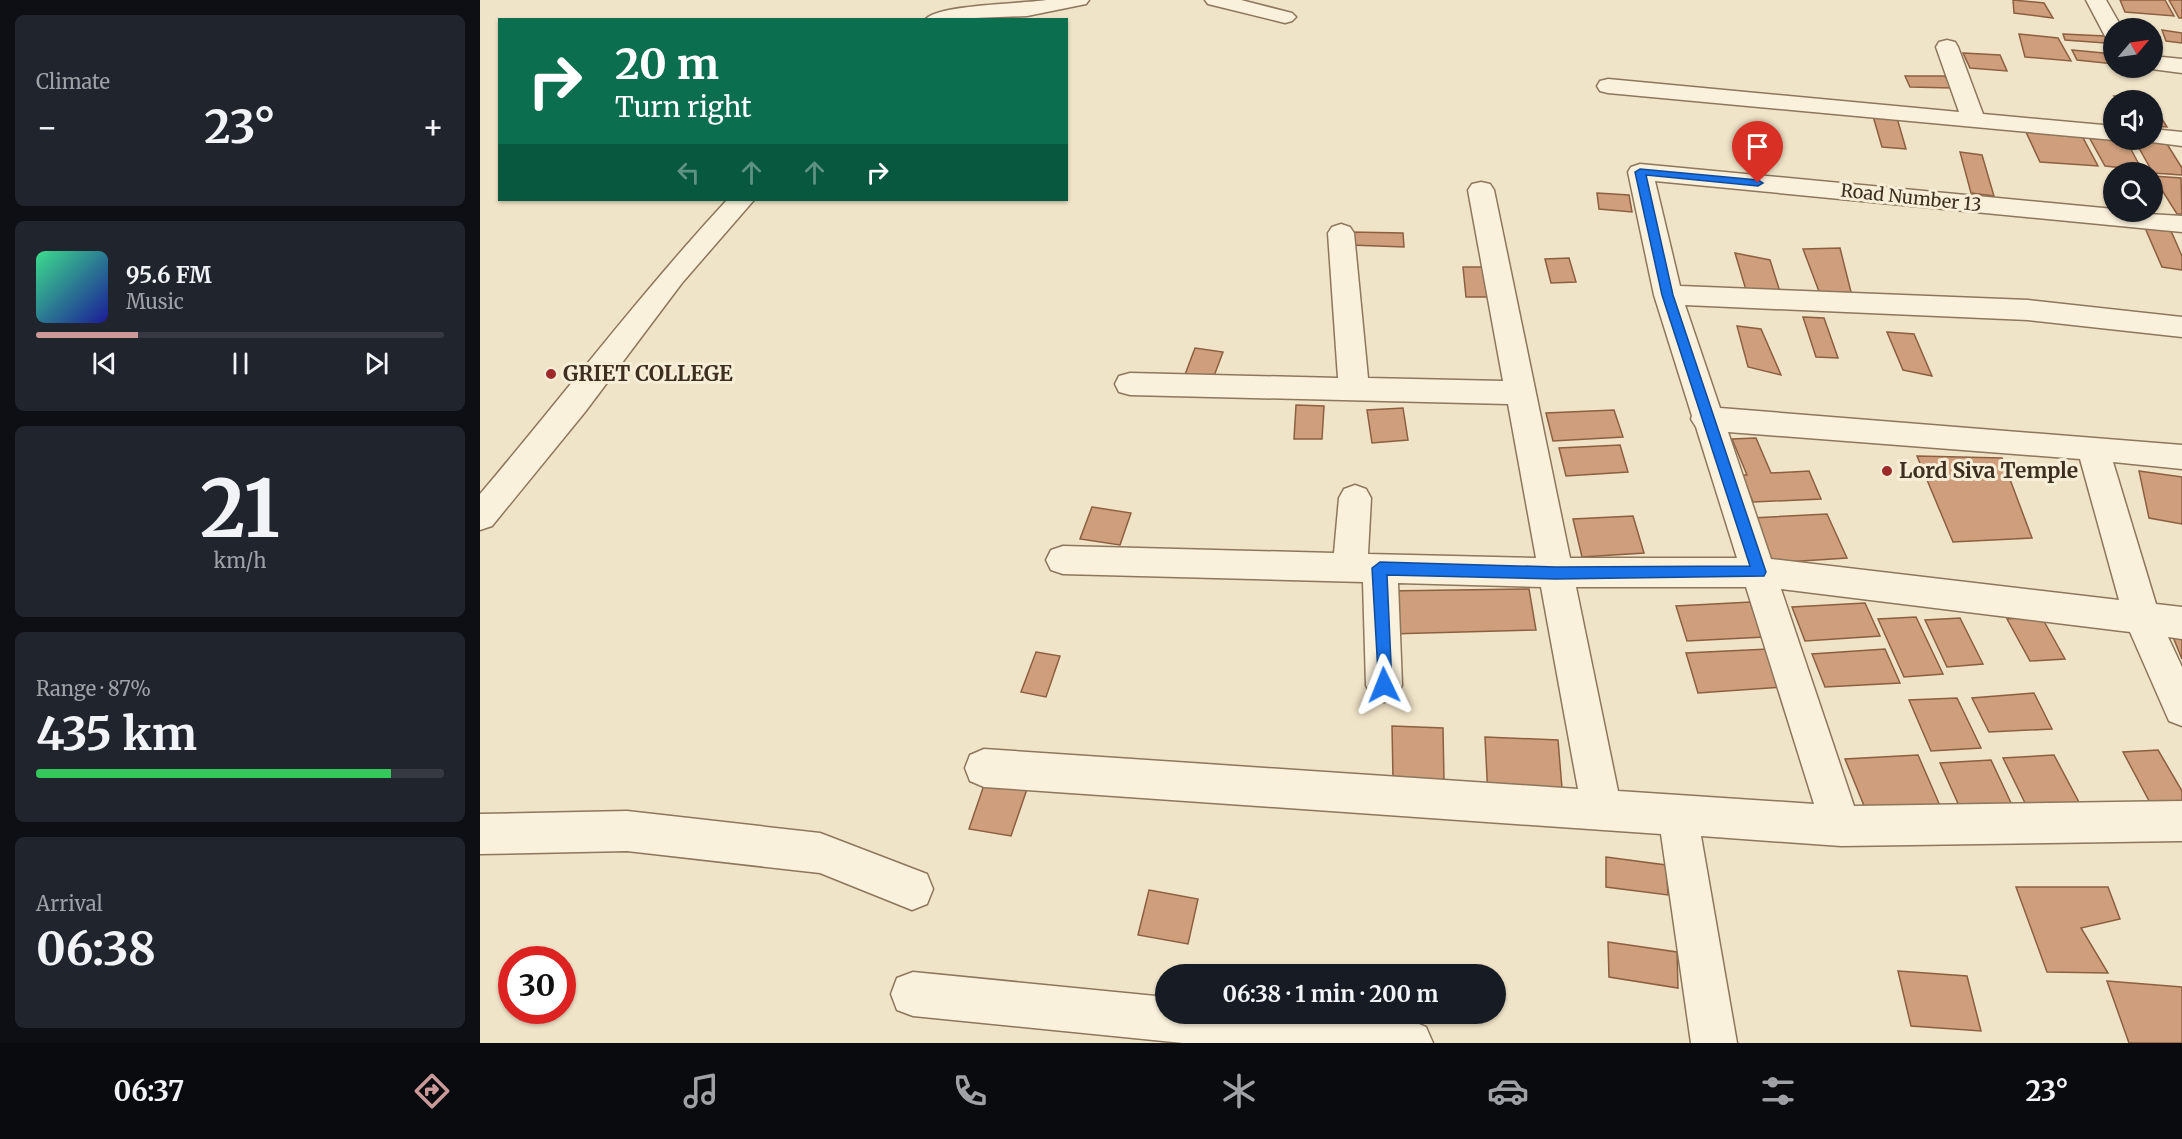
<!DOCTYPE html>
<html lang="en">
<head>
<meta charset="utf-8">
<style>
	:root { --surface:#171b24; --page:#20242c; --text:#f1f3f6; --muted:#9ea1a6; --line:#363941; --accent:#cc999b }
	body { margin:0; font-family:Merriweather,serif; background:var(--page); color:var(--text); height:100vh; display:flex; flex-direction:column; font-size:22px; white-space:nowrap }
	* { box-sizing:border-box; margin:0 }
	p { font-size:20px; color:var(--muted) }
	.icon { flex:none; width:33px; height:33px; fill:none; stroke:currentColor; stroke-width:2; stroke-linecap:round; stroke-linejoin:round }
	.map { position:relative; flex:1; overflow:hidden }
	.drawer { display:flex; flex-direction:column; gap:15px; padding:15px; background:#0d0f14; width:480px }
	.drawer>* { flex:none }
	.hud { position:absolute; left:18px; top:18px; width:570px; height:183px; border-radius:0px; box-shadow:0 2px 4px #0004; background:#0b6e4f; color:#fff; overflow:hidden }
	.needle { width:39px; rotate:61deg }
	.fabs { position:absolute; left:1623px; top:18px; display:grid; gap:12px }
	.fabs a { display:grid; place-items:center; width:60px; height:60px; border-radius:50%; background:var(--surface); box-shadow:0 2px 4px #0004; font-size:30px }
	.speed { position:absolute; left:18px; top:946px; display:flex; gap:12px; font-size:30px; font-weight:700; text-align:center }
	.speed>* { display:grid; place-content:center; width:78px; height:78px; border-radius:50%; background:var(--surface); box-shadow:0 2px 4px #0004; line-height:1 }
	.speed .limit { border:9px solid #d22; background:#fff; color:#111 }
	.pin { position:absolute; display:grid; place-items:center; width:51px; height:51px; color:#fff; margin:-62px -26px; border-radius:50% 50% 50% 0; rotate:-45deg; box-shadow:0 0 6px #0007 }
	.pin .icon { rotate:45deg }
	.me { position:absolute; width:66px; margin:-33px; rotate:358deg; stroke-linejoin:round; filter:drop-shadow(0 0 4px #0008) }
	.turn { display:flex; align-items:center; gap:21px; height:126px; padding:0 18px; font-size:27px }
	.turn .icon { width:78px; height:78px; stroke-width:2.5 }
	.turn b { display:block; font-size:42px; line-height:51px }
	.lanes { display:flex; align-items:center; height:57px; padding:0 18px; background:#0003; justify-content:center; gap:30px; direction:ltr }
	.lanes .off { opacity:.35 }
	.big { font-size:45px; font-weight:700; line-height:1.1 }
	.drawer .widget { flex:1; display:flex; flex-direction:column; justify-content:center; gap:9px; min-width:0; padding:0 21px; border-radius:9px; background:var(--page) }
	.drawer .dial { align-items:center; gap:0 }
	.dial b { font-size:78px; line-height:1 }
	.song { display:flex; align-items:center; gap:18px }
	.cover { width:72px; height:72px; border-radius:9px; background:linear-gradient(135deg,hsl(150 70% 55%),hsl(240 70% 35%)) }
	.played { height:6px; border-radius:3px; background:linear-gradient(90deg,var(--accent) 25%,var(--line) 25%) }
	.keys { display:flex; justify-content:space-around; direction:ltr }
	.heat { display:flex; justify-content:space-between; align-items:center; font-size:33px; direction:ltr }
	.charge { height:9px; border-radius:4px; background:linear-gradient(90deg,#34c759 87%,var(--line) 0) }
	.trip { position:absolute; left:675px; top:964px; width:351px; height:60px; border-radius:30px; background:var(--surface); box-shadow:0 2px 4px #0004; font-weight:700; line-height:60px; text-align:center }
	.tab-bar { display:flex; height:96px; justify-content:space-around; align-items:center; background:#090b0e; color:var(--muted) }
	.tab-bar .icon { width:42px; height:42px }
	.tab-bar .on { color:var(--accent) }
	.tab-bar b { font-size:27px; color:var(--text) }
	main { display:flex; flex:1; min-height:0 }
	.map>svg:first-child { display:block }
	.building { fill:#cf9f7d; stroke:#8d5f41; stroke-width:1.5 }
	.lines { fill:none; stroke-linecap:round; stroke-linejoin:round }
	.minor-casing { stroke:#8d765c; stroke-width:3 }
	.minor { fill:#faf1dc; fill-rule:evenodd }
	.route { fill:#1a73e8; stroke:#114b97; stroke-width:1.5 }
	.poi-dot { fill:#9e2a2b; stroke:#f7eed8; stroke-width:2 }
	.labels { text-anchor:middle; stroke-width:6; stroke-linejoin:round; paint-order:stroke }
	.far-street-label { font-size:18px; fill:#3d2e20; stroke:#f7eed8 }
	.poi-label { font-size:21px; font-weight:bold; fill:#3d2e20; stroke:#f7eed8; text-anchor:start }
</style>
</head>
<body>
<main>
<section class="drawer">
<div class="widget"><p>Climate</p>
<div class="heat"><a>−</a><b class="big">23°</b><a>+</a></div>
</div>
<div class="widget">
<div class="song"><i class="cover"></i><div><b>95.6 FM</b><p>Music</p></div></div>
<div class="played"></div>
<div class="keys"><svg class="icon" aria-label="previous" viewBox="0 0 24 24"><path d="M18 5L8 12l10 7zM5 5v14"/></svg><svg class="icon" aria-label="pause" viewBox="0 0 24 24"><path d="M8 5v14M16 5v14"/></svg><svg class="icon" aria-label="next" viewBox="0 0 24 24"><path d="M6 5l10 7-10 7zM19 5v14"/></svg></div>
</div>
<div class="widget dial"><b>21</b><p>km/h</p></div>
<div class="widget"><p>Range · 87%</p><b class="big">435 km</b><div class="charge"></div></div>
<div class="widget"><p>Arrival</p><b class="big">06:38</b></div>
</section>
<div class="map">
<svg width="1702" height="1043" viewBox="0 0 1702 1043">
	<rect width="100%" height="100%" fill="#f0e4c8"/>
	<g class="building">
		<path d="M1533,0L1564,3L1573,18L1534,13Z"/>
		<path d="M1640,0H1685L1694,16L1645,12Z"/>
		<path d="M1689,0H1702V18H1699Z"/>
		<path d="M1682,30L1702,33V43L1686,41Z"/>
		<path d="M1539,34L1578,38L1591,61L1545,57Z"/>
		<path d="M1583,34L1625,36V43L1585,40Z"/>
		<path d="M1592,50L1634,54V64L1597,60Z"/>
		<path d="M1483,53L1520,55L1527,71L1490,68Z"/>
		<path d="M1425,76H1465L1472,88L1430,87Z"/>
		<path d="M1634,96L1670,98L1671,100H1637Z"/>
		<path d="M1672,103L1687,127L1672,126Z"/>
		<path d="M1393,116L1417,118L1426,149L1402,147Z"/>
		<path d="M1546,132L1602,136L1618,166L1560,162Z"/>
		<path d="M1609,137L1646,140L1662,170L1625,166Z"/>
		<path d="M1655,141L1687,144L1702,168V175L1673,173Z"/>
		<path d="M1480,152L1502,155L1514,196L1491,193Z"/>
		<path d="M1673,176L1701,178L1702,214H1697Z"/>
		<path d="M1117,193L1149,195L1152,212L1119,209Z"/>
		<path d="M1665,228L1691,231L1702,256V270L1682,267Z"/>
		<path d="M870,232L923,233L924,247L870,245Z"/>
		<path d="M1360,248L1372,296L1340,294L1323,249Z"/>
		<path d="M1255,253L1290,260L1301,295L1266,290Z"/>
		<path d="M1089,258L1096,282L1071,283L1065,259Z"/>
		<path d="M983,267H1005L1009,297H986Z"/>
		<path d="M1323,317L1344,318L1358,358L1336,357Z"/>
		<path d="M1257,326L1281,329L1301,375L1268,367Z"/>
		<path d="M1407,332L1434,334L1452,376L1423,370Z"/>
		<path d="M715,348L743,352L731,384L703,380Z"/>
		<path d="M816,405L844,406L842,439H814Z"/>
		<path d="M923,408L928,440L892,443L887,410Z"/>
		<path d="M1134,410L1143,437L1073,441L1066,413Z"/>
		<path d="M1276,438L1291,473L1329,471L1341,499L1273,502L1262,475H1267L1252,439Z"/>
		<path d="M1140,445L1148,472L1086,476L1079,448Z"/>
		<path d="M1437,456L1522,458L1552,538L1473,542Z"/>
		<path d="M1659,471L1702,477V524L1669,518Z"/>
		<path d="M612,507L651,513L640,545L600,539Z"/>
		<path d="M1347,514L1367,558L1290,563L1272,518Z"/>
		<path d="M1153,516L1164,553L1102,557L1093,519Z"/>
		<path d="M1049,589L1056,630L909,634L906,591Z"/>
		<path d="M1271,602L1284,637L1207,641L1196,606Z"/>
		<path d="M1385,603L1400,636L1325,641L1312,607Z"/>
		<path d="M1561,616L1585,659L1550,661L1527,619Z"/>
		<path d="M1436,617L1463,674L1424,677L1398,619Z"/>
		<path d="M1480,618L1503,664L1467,667L1445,620Z"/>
		<path d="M1693,637L1702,639V659Z"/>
		<path d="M1288,649L1302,687L1218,693L1206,653Z"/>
		<path d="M1405,649L1420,683L1345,687L1332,654Z"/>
		<path d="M556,652L580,656L566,697L541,692Z"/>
		<path d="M1554,693L1572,729L1509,732L1492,698Z"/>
		<path d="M1477,698L1501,748L1451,751L1429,700Z"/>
		<path d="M912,726L963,728L964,781L913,779Z"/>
		<path d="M1005,737L1078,740L1083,800L1008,797Z"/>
		<path d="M1678,750L1702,791V810L1675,812L1643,752Z"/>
		<path d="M1438,755L1461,808L1387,813L1365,759Z"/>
		<path d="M1574,755L1601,806L1548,809L1523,758Z"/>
		<path d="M1511,760L1532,805L1480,808L1460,763Z"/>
		<path d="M505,782L547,789L531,836L489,829Z"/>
		<path d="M1126,857L1186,865L1188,895L1126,887Z"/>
		<path d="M1536,887H1628L1640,919L1601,928L1628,973L1567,972Z"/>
		<path d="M669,890L718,899L708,944L658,935Z"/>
		<path d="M1128,942L1197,952L1198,988L1129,977Z"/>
		<path d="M1418,971L1487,976L1501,1031L1431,1026Z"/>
		<path d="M1627,981L1702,987V1043H1649Z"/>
	</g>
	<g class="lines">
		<defs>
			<g id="minor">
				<path d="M566,0H609L606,4L547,16L445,20C456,4 543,4 566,0Z"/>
				<path d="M725,0H761L812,13L816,17L812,21L805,23L728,4Z"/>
				<path d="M1606,0H1626L1642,28H1634V39L1626,38Z"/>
				<path d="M1467,40L1475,42L1478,47L1503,114L1634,126V140H1637H1634L1128,93L1120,91L1117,86L1120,81L1128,79L1479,112L1456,47L1459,42Z"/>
				<path d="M1672,56L1702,59V73L1664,68H1672Z"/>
				<path d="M1672,129L1702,132V146L1664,141L1672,140Z"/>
				<path d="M1160,164L1634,209V212L1702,216V232L1175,181L1200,286L1548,300L1702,317V337L1548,320L1205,305L1240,408L1702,445V469L1633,462L1676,604L1702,607V639L1688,637L1702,667V726L1689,721L1650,632L1301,589L1374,806L1702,801V841L1361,846L1221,836L1257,1043H1211L1181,834L504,787L490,781L485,768L490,755L504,749L1098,789L1061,587L918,583L922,685L917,697L904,702L891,697L886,685L883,582L583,574L571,570L566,560L571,550L583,546L854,553L859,498L864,489L875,485L886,489L891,498L888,554L1056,558L1028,404L650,395L639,392L635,384L639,376L650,373L858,378L848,233L852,227L861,224L870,227L874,233L888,378L1023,381L988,190L992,184L1001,182L1010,184L1014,190L1090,558H1257L1216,427L1211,419L1212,416L1174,295L1148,172L1151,167ZM1248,432L1600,459L1639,600L1291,559ZM1096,587H1266L1334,804L1138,791Z"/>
				<path d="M247,200H274L202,283L105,412L12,526L0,530V494C83,396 160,294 247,200Z"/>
				<path d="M147,811L340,833L447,874L453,889L447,904L432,910L340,873L147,851L0,854V814Z"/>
				<path d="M433,972L686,997V1014H865L930,1020L946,1027L953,1043H703L433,1016L417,1010L411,994L417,978Z"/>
			</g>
		</defs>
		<use href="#minor" class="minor-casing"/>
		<use href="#minor" class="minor"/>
	</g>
	<path class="route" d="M1160,169L1278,180L1283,183L1278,186L1166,175L1193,295L1286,572L1284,576L1076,579L907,575L912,685L910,690H899L892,568L900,562L1076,567L1270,566L1182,295L1155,172Z"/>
	<g class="poi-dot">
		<circle cx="71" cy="374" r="6"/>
		<circle cx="1407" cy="471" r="6"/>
	</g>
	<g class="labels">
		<g class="far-street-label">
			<text transform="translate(1431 198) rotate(6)" y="6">Road Number 13</text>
		</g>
		<g class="poi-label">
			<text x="83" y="381">GRIET COLLEGE</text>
			<text x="1419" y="478">Lord Siva Temple</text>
		</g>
	</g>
</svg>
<div class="fabs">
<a><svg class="needle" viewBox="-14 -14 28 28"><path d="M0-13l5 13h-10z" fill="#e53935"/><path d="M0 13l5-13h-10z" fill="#9ea1a6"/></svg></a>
<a><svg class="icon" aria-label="sound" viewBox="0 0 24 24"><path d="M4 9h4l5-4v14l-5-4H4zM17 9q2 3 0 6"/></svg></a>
<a><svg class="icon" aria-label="search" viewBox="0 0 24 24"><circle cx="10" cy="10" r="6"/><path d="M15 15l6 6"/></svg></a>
</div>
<div class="speed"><div class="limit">30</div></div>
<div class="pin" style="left:1278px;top:183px;background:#d93025"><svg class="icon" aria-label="arrive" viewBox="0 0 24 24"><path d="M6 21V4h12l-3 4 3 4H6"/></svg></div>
<svg class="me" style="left:904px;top:685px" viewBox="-20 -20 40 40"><path d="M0-17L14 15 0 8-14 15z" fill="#1a73e8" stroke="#fff" stroke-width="4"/></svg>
<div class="trip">06:38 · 1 min · 200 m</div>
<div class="hud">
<div class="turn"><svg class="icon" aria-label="right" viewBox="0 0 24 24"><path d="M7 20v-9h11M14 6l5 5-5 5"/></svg><div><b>20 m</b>Turn right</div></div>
<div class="lanes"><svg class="icon off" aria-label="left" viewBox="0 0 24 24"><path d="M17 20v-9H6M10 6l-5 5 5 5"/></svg><svg class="icon off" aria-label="ahead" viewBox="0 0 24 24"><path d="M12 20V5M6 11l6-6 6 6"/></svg><svg class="icon off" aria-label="ahead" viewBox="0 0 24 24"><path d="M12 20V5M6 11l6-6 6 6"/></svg><svg class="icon" aria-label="right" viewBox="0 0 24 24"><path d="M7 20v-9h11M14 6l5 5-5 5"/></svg></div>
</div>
</div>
</main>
<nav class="tab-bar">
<b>06:37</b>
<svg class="icon on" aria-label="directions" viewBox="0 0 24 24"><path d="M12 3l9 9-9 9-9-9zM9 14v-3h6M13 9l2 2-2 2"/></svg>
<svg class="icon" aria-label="music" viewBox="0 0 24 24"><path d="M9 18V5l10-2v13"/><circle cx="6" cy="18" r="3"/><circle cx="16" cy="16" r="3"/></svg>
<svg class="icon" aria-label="phone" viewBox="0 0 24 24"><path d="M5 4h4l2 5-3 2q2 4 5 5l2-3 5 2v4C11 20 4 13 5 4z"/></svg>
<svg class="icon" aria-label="climate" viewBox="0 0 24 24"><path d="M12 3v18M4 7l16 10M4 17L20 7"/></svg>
<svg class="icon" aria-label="car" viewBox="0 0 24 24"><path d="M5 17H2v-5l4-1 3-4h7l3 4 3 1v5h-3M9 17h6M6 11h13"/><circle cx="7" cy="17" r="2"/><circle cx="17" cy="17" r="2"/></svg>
<svg class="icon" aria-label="filters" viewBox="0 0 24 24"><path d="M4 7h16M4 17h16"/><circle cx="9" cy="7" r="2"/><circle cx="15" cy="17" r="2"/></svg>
<b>23°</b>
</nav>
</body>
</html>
